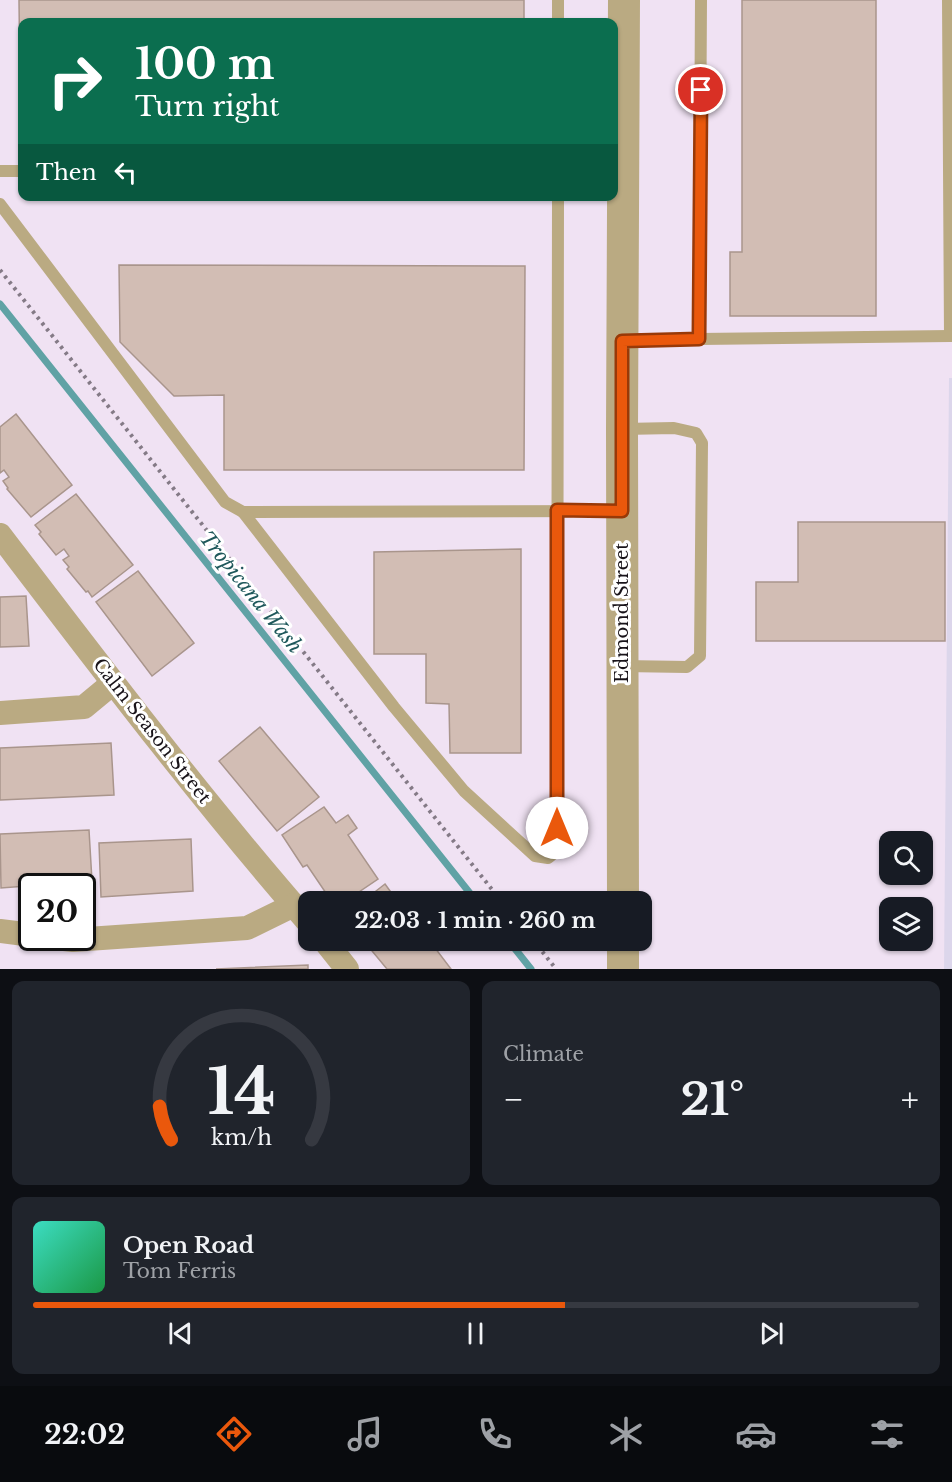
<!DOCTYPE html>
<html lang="en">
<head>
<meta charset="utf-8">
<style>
	:root { --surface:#171b24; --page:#20242c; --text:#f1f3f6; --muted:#9ea1a6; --line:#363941; --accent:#ea580c }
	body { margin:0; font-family:"Libre Baskerville",serif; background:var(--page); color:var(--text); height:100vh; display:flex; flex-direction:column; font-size:22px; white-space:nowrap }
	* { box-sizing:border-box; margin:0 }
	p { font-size:20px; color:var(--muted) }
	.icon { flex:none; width:33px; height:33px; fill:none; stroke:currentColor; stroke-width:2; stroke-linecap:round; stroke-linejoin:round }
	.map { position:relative; height:969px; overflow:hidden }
	.drawer { display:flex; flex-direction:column; gap:12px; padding:12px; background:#0d0f14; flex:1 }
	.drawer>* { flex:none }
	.banner { position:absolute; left:18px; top:18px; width:600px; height:183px; border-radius:12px; box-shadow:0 2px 4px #0004; background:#0b6e4f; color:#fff; overflow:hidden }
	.tools { position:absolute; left:879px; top:831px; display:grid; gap:12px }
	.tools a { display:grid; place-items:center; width:54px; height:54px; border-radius:12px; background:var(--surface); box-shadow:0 2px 4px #0004; font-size:30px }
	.speed { position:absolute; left:18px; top:873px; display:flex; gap:12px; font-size:30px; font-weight:700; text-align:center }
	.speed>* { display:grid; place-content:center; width:78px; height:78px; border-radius:50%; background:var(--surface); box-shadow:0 2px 4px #0004; line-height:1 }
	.speed .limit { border:3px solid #111; border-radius:9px; background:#fff; color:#111 }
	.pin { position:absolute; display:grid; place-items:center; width:51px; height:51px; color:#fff; margin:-26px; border:3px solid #fff; border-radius:50%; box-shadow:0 2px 6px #0007 }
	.me { position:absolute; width:66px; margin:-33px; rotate:0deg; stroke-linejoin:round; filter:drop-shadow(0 0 4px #0008) }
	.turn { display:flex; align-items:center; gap:21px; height:126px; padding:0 18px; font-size:27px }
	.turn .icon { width:78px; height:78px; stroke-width:2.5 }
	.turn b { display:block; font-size:42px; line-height:51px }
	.then { display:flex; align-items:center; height:57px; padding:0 18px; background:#0003; gap:12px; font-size:22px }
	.big { font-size:45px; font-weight:800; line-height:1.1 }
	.drawer .tile { flex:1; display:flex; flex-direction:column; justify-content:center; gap:9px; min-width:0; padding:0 21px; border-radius:12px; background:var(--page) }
	.drawer .dial { align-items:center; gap:0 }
	.dial svg { height:156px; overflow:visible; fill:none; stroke:var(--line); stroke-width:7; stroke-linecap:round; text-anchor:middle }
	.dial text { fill:var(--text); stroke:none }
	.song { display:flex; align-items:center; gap:18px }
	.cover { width:72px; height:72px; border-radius:9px; background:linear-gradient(135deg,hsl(170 70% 55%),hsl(140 70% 35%)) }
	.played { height:6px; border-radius:3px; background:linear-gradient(90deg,var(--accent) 60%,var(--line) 60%) }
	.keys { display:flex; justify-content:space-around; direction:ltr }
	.heat { display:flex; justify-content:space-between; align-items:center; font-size:33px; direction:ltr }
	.drawer .tiles { flex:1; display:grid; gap:12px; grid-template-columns:1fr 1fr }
	.tile:last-child { grid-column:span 2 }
	.trip { position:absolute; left:298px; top:891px; width:354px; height:60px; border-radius:12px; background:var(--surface); box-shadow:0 2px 4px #0004; font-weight:800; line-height:60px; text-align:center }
	.tabs { display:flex; height:96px; justify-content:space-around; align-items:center; background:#090b0e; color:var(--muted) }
	.tabs .icon { width:42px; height:42px }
	.tabs .active { color:var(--accent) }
	.tabs b { font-size:27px; color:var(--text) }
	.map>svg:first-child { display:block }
	.commercial { fill:#dcd6eb }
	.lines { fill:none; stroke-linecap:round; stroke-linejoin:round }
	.stream { stroke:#60a2a5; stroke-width:7 }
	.building { fill:#d2bdb4; stroke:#a9958c; stroke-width:1.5 }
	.path { stroke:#847a86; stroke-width:4; stroke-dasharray:3 4.5; stroke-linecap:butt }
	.service { stroke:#baaa82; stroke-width:12 }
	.minor { stroke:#baaa82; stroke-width:24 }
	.tertiary { stroke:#baaa82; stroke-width:32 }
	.route-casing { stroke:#983908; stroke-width:15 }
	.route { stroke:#ea580c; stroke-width:10 }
	.labels { text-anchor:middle; stroke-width:6; stroke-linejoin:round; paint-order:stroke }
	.street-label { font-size:18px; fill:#181319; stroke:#fff }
	.water-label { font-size:20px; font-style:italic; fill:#1f585b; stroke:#fff }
</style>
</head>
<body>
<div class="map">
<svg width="952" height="969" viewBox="0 0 952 969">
	<rect width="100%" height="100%" fill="#f0e2f3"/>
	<path class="commercial" d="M949,378H952V969H944Z"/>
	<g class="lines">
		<g class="stream">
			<path d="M0,304L477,902"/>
			<path d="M508,940L531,969"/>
		</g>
	</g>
	<g class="building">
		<path d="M19,0H524V22H22V83H20Z"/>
		<path d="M742,0H876V316H730V252H742Z"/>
		<path d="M119,265L525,266L524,470H224V395L174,396L120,342Z"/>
		<path d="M16,414L72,485L31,517L7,489L8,488L3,481L9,477L4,470L0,473V427Z"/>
		<path d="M76,494L133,565L92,597L88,591L86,592L67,569L69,567L63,560L69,556L64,549L56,555L39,534L41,532L35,525Z"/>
		<path d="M798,522H945V641H756V582H798Z"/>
		<path d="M521,549V753H450L449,704L426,703V654H374V552Z"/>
		<path d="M138,571L194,643L152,676L96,602Z"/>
		<path d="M26,596L29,646L0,647V597Z"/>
		<path d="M260,727L319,797L277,831L219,761Z"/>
		<path d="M111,743L114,795L0,800V748Z"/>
		<path d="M324,807L336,823L348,815L357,828L348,835L378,879L344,902H332L307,865L303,867L282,835Z"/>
		<path d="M89,830L92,881L1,888L0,834Z"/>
		<path d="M191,839L193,891L101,897L99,843Z"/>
		<path d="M385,884L398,902H362Z"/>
		<path d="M363,940H429L451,969H387Z"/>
		<path d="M308,965V969H216Z"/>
	</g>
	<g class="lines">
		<g class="path">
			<path d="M0,270L502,902"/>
			<path d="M533,940L556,969"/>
		</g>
		<g class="service">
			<path d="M558,0V22"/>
			<path d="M948,0L950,336L952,335"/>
			<path d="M0,171H22"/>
			<path d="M0,204L225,502L243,512L621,511"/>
			<path d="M699,339L950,336"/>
			<path d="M622,341L699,339L701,0"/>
			<path d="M623,429L674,428L696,433L702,443L700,656L687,667L623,666"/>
			<path d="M243,512L394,707L464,791L535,856L548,858L557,851L558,196"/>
		</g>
		<g class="minor">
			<path d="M0,535C100,666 200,798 309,923"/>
			<path d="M0,713L84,707L113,683"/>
			<path d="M0,931L32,935"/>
			<path d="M55,938L73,940L247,928L294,905"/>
			<path d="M324,940L347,969"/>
		</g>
		<g class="tertiary">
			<path d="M623,902L622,429L624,0"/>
			<path d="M623,940V969"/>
		</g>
	</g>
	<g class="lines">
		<defs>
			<path id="route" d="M557,828V510L622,511V341L699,339L701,90"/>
		</defs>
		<use href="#route" class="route-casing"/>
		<use href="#route" class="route"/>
	</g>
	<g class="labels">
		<g class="street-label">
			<text transform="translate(622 613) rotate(-90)" y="6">Edmond Street</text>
			<text transform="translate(152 731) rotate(52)" y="6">Calm Season Street</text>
		</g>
		<g class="water-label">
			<text transform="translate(251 592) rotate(51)" y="7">Tropicana Wash</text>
		</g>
	</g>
</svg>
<div class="tools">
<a><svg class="icon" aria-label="search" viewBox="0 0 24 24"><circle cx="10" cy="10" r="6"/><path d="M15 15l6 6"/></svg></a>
<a><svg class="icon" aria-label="layers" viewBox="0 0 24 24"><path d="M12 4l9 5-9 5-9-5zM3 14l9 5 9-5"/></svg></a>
</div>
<div class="speed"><div class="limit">20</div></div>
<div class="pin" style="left:701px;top:90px;background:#d93025"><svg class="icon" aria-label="arrive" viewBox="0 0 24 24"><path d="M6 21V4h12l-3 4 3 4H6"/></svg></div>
<svg class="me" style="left:557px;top:828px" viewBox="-20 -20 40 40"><circle r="19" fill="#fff"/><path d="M0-13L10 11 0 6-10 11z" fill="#ea580c"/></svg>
<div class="trip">22:03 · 1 min · 260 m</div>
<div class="banner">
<div class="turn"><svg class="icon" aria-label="right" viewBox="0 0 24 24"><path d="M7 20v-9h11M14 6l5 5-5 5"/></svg><div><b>100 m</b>Turn right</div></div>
<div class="then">Then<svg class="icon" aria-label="left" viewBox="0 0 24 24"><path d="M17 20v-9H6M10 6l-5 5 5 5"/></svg></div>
</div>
</div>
<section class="drawer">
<div class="tiles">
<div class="tile dial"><svg viewBox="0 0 100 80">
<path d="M14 69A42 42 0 1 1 86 69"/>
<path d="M14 69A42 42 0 0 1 8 52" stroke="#ea580c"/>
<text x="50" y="56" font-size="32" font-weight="700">14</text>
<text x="50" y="72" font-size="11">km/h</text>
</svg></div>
<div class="tile"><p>Climate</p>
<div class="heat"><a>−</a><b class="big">21°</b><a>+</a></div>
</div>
<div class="tile">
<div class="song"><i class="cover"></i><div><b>Open Road</b><p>Tom Ferris</p></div></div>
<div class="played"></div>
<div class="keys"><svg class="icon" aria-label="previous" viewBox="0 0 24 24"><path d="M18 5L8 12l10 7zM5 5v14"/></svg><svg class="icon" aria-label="pause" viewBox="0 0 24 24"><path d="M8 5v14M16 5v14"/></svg><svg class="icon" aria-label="next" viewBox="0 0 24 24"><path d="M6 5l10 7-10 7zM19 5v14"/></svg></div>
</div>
</div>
</section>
<nav class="tabs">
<b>22:02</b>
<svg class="icon active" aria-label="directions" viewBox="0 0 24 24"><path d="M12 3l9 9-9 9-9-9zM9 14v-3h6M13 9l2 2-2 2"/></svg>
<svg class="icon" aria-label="music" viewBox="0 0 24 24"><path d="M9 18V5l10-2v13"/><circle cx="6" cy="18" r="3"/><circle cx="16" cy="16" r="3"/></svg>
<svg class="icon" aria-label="phone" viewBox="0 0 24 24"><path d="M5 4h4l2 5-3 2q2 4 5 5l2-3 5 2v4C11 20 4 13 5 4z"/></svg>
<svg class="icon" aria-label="climate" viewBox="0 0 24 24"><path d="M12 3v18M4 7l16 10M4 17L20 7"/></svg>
<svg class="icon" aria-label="car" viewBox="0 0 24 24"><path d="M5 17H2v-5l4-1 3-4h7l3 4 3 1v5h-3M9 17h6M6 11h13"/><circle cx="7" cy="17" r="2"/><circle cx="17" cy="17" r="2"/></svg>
<svg class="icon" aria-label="filters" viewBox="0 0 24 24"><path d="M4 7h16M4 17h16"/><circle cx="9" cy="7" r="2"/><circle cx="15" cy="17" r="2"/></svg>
</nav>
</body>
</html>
